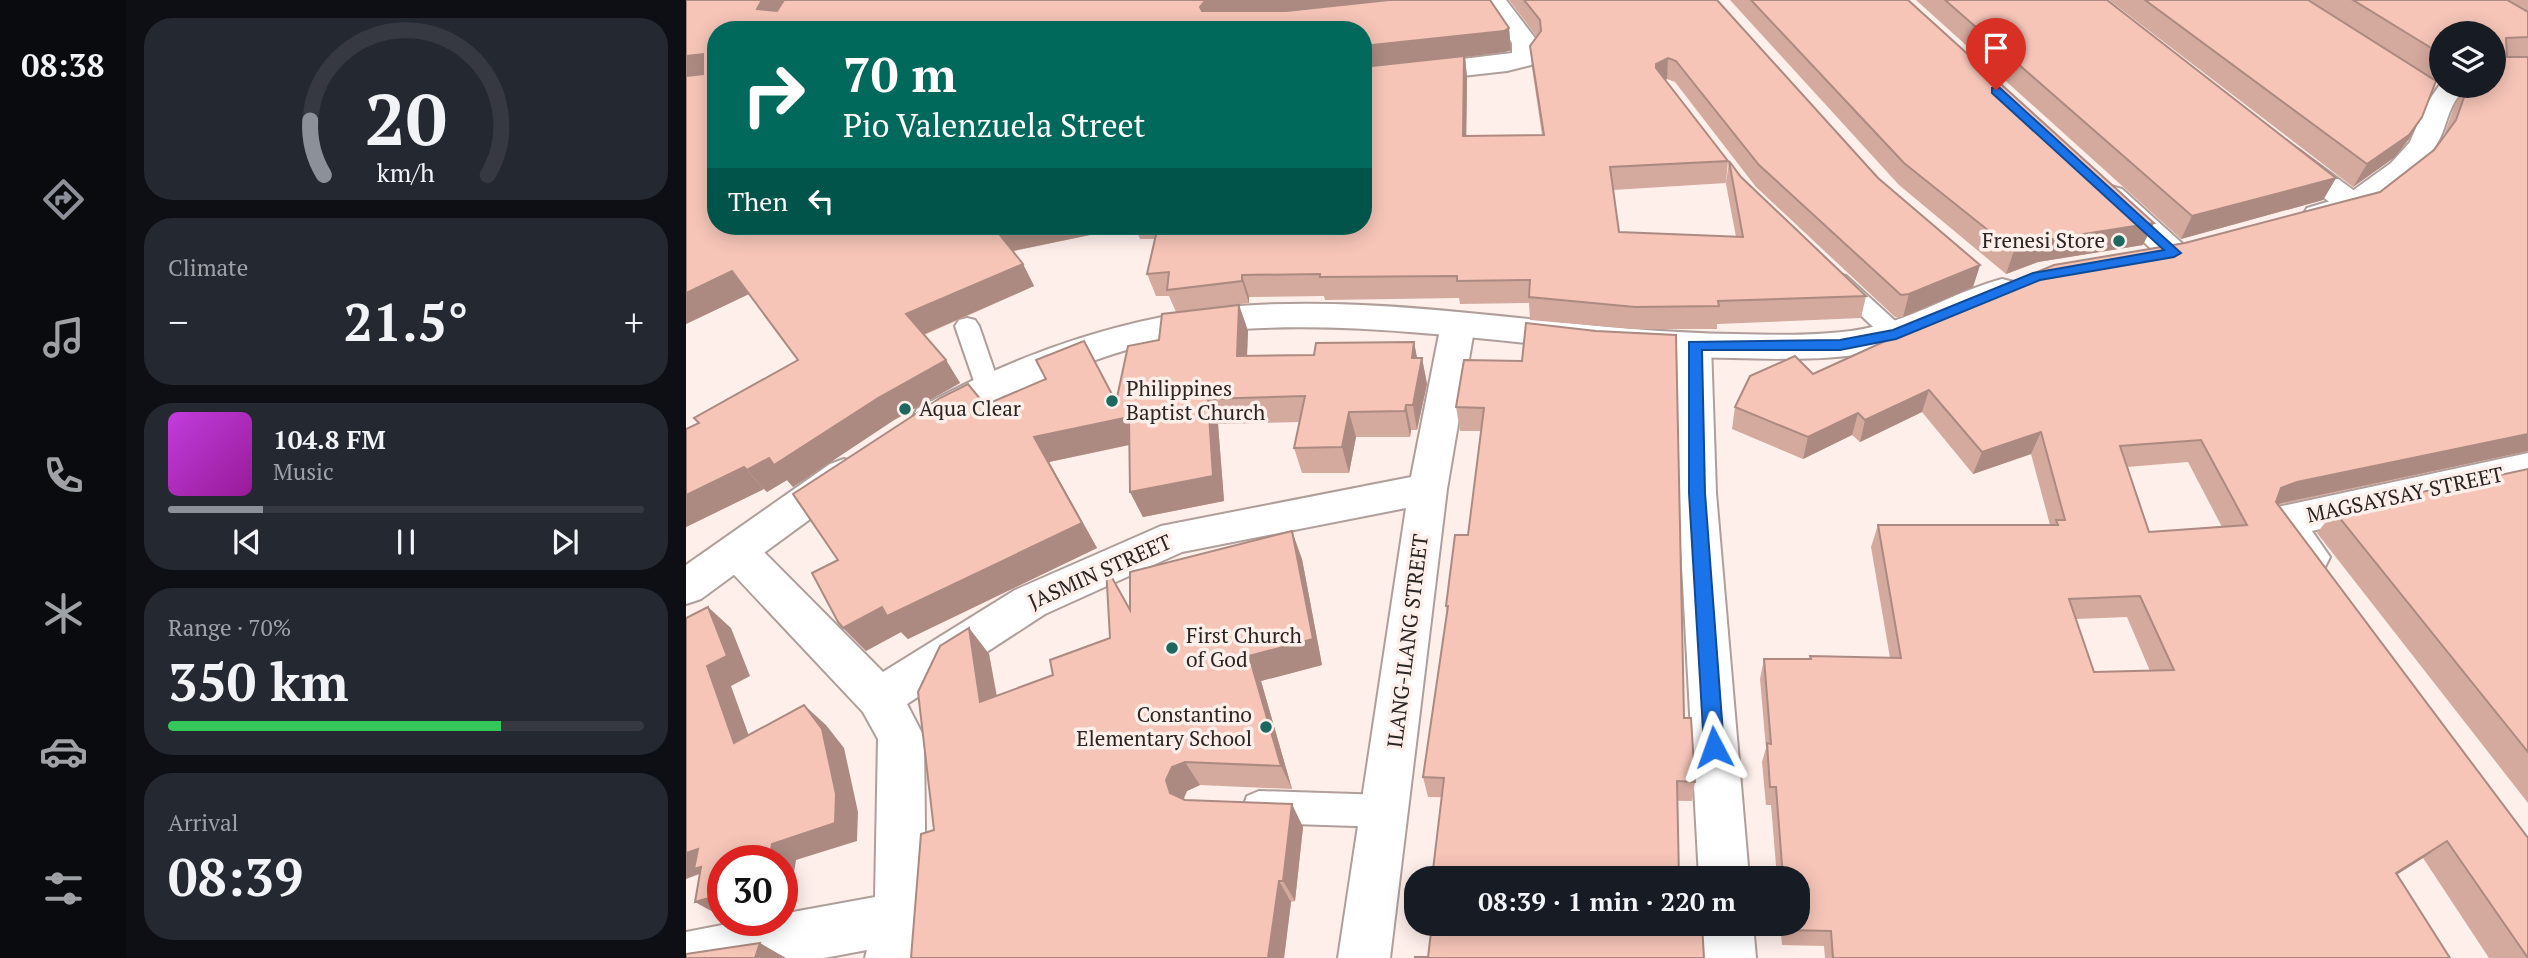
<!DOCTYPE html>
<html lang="en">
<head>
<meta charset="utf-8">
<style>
	:root { --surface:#171b24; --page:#242831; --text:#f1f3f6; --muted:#9ea1a6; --line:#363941; --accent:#8c9099 }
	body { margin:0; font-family:"PT Serif",serif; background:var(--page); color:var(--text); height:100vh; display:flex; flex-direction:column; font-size:26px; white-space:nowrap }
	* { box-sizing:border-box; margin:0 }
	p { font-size:23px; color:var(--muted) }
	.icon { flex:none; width:38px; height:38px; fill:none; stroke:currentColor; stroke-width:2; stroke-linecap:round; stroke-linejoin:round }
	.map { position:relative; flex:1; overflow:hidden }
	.side { display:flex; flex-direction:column; gap:18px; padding:18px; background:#0d0f14; width:560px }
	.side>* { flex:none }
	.guide { position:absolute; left:21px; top:21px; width:665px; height:214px; border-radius:28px; box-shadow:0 4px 18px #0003; background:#00695c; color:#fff; overflow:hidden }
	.fabs { position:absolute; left:1743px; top:21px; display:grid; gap:14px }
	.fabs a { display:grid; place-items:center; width:77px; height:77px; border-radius:50%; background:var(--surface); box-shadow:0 4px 18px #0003; font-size:35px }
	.speed { position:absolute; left:21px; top:845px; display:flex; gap:14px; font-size:35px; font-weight:700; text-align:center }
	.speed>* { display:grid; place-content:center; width:91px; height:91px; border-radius:50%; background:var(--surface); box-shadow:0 4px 18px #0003; line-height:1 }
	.speed .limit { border:10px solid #d22; background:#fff; color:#111 }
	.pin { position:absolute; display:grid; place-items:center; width:60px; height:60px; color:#fff; margin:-72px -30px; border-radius:50% 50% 50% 0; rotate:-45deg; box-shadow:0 0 7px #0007 }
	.pin .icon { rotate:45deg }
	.me { position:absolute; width:77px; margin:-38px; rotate:356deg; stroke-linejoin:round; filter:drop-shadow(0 0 5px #0008) }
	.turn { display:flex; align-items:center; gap:24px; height:147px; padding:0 21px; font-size:32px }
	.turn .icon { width:91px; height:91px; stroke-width:2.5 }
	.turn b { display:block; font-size:49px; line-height:60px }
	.then { display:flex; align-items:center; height:66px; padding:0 21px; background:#0003; gap:14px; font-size:26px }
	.big { font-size:52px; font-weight:600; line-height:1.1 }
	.side .card { flex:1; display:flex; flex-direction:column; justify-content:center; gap:10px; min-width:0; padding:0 24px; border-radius:28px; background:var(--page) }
	.side .dial { align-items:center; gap:0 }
	.dial svg { height:182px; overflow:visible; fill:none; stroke:var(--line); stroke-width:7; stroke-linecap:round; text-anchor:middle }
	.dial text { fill:var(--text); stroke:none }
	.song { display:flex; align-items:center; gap:21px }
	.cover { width:84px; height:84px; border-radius:10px; background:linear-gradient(135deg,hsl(290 70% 55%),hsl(300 70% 35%)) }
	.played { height:7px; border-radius:4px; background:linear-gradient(90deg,var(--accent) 20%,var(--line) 20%) }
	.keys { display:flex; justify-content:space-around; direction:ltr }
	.heat { display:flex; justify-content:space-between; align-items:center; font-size:38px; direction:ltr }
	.charge { height:10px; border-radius:5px; background:linear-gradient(90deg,#34c759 70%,var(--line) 0) }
	.trip { position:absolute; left:718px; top:866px; width:406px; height:70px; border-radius:28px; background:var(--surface); box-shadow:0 4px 18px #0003; font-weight:600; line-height:70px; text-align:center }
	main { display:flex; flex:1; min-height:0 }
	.menu { display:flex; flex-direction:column; width:126px; justify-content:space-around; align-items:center; background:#090b0e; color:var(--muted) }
	.menu .icon { width:49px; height:49px }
	.menu .on { color:var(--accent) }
	.menu b { font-size:32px; color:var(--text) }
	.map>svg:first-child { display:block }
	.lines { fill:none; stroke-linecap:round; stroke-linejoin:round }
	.service-casing { stroke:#af9e9a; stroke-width:4 }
	.minor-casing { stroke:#af9e9a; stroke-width:4 }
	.tertiary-casing { stroke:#af9e9a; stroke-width:4 }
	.service { fill:#fff; fill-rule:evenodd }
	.minor { fill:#fff; fill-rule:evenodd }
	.tertiary { fill:#fff; fill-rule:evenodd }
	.wall { fill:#d4a99e; fill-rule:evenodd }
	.shaded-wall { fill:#ac8a81 }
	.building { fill:#f6c5b8; stroke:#ac8a81; stroke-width:2; fill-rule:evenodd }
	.route { fill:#1a73e8; stroke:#114b97; stroke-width:2 }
	.poi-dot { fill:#1c675f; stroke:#feefeb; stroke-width:2.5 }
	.labels { text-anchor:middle; stroke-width:7; stroke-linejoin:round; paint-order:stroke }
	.poi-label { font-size:21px; fill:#2a2422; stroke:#feefeb; text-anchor:start }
	.street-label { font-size:21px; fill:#2a2422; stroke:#feefeb }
</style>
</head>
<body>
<main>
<nav class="menu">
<b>08:38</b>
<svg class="icon on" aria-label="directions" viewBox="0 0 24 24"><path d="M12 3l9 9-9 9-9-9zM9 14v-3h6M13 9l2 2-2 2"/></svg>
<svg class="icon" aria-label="music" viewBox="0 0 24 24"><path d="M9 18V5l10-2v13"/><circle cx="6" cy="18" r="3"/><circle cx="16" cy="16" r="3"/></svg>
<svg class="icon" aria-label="phone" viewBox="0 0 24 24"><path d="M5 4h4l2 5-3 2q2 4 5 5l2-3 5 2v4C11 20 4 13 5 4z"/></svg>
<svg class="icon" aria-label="climate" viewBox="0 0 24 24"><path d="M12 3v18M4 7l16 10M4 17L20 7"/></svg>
<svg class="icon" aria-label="car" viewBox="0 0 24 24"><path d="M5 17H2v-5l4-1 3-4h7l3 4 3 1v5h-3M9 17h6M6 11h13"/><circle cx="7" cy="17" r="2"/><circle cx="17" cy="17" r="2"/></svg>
<svg class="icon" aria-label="filters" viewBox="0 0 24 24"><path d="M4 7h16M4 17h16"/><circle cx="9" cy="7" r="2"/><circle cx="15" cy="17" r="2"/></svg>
</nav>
<section class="side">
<div class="card dial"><svg viewBox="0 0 100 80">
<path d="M14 69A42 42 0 1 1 86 69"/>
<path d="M14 69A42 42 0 0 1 8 45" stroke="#8c9099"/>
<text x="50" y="56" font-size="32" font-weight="700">20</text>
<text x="50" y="72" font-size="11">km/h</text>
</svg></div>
<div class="card"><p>Climate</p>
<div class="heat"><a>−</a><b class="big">21.5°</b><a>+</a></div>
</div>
<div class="card">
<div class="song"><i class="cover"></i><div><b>104.8 FM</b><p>Music</p></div></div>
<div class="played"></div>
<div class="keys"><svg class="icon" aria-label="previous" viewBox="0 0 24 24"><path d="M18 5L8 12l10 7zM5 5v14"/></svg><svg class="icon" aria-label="pause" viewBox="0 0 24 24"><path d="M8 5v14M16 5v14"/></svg><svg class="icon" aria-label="next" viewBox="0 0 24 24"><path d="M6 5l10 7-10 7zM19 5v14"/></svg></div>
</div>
<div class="card"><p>Range · 70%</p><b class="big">350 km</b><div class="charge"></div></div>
<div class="card"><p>Arrival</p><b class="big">08:39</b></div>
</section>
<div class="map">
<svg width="1842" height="958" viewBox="0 0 1842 958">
	<rect width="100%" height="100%" fill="#feefeb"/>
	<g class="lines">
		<defs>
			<g id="service">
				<path d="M1152,274L1160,276L1218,329L1222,335L1218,341L1210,343L1202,341L1144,286L1141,281L1144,276Z"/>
				<path d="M281,318L289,320L293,326L315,390L312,396L303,399L294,396L291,390L269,326L273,320Z"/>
				<path d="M573,791L700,795L712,800L716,811L712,822L700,827L573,823L561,818L557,807L561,796Z"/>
			</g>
			<g id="minor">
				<path d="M795,0H820L852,42L854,51L845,65L821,71L677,87V71L826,53V43Z"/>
				<path d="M1603,147L1613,150L1678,198L1682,205L1678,212L1667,214L1656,212L1593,162L1588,156L1593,150Z"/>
				<path d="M1425,186L1436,189L1499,246L1504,253L1499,260L1488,263L1477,260L1414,201L1410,195L1414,189Z"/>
				<path d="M772,312L784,316L789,324L761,489L704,958H652L720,508L496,552L359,614L221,704L238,737L240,918L231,958H179L181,950L138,958H0V932L62,920H96V914L189,897L192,739L177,712L37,563L31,551L37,539L51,535L65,539L197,672L329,590L475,526L725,477L755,324L760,316Z"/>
				<path d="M1008,333L1020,337L1025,345L1030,493L1063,878H1013L992,493L991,345L996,337Z"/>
				<path d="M1842,453V483L1626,531L1644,557L1638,569L1624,574L1610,569L1576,522L1582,511L1596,506Z"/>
				<path d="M1015,924H1067L1070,958H1018Z"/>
			</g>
			<g id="tertiary">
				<path d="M1755,83V86H1782C1777,92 1772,96 1768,103C1761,115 1759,130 1752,142C1730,180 1668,234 1621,222L1617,215L1621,208L1658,197L1705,163L1724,142L1739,106Z"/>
				<path d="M1316,279L1328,282L1333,290L1328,298C1281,318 1237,342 1187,352C1141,361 1094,359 1047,358C883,356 720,319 555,329C473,334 399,361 325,394C298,405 272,424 244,432L231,429L226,419L231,409L244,402C339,351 446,315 553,306C719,294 884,332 1049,334C1088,335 1127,336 1165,331C1220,324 1264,293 1316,279Z"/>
				<path d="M158,459L172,464L177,474L172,484L15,599L0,604V565L144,464Z"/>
			</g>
		</defs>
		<use href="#service" class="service-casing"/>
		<use href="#minor" class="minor-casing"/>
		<use href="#tertiary" class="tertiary-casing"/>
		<use href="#service" class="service"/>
		<use href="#minor" class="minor"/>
		<use href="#tertiary" class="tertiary"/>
	</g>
	<g class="wall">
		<path d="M0,0H804L823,28L825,50L819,52L779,57L781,78L780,136L856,135L846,68L844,46L851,37L823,0H1031L1192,178L1294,265L1287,287L1217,317H1209L1070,187L989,82L981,79L979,80L1042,161L1040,183L927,190L933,232L1050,237L1040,184L1043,161L1055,177L1180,296L1175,318L1031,324V329H948L844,320L843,303L774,304L773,298L639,300L638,296L563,297V303L490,312L483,296H470L461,274L469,239H454L449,226H677V30H30V226H447L327,251L337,264L348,286L238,335L260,360L274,383L208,420L107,487L101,480L81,492L78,489L0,527V429L12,423L8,418L112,360L63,294L0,324Z"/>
		<path d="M1044,0H1222L1457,245L1352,262L1320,274L1213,185Z"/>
		<path d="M1230,0H1421L1650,178L1637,200L1495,239Z"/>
		<path d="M1423,0H1622L1723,139L1709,157L1667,187Z"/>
		<path d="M1623,0H1842V451L1592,505L1842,958H1803L1737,858L1711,874L1764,958H1139L1138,946L1096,945L1094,924H1111V878H1091L1085,805H1080L1076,762L1080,748L1074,679L1078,659H1123L1124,656L1204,658L1185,547L1192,525H1364L1345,454L1287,474L1236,412L1174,442L1166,435L1117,459L1046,429L1049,407L1127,374L1304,293L1305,291L1499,243L1694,192L1748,150L1757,138L1769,104L1781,86H1808V33H1755V83H1752ZM1502,462L1536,527L1463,532L1441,467ZM1441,617L1464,671L1408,672L1390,619Z"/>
		<path d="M553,305L562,331L561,356L628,355L728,342L731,358H736L741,384L731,430H725L724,437H670L663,473H616L608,448L613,422L532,424L538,501L457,517L444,492V445L363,462L411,548L222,639L215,632L180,651L152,622V560L299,405L430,402L473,340Z"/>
		<path d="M778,360L998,718L1009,782L1006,801L742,797L737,777L761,613L760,606L782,535L795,431H774L770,407Z"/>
		<path d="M1842,469V803L1631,533L1648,511Z"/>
		<path d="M616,559L636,665L575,681L606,789L514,785L501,791L497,799L617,827L609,901L605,902L598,958H225L283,628L303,654L311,696L367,675L424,638L444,608Z"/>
	</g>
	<g class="shaded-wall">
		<path d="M76,0H99L84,30L71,9Z"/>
		<path d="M523,0H711L520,28L514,7L519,1Z"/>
		<path d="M823,28L825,50L819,52L779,57L781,78L780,158L777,136L677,68V46Z"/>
		<path d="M17,54L30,73L0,80V56Z"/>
		<path d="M982,58L981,79L970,86V64Z"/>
		<path d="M1736,117L1723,139L1709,157L1667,187L1681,164Z"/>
		<path d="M1650,178L1637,200L1495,239L1506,216Z"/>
		<path d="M1468,223L1457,245L1352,262L1320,274L1328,251L1360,240Z"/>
		<path d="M329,226H447L322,252L310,230Z"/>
		<path d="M337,264L348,286L234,336L220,314Z"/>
		<path d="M1294,265L1287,287L1217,317L1223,294Z"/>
		<path d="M46,271L63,294L0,324V293Z"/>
		<path d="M556,275L563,297V303L556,281Z"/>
		<path d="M553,305L562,331L560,382L551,356Z"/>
		<path d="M728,342L733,368L736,358L741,384L731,430L727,405L726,358Z"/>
		<path d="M260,360L274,383L208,420L107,487L101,480L81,492L61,470Z"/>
		<path d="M1243,390L1236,412L1174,442L1179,420Z"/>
		<path d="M522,399L532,424L538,501L457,517L444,492Z"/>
		<path d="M720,405L725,430L724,437L719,411Z"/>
		<path d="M663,412L670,437L663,473L656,447Z"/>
		<path d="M1172,413L1166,435L1117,459L1122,437Z"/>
		<path d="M443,417L456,442L363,462L411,548L222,639L215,632L180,651L157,628L196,607L348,437Z"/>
		<path d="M1355,432L1345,454L1287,474L1296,452Z"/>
		<path d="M1842,434V451L1595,503L1580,510L1595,488L1611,482Z"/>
		<path d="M58,467L78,489L0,527V495Z"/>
		<path d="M606,531L616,559L636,665L575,681L606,789L595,766L563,656Z"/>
		<path d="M22,607L45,628L64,676L45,686L72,761L48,743L21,666Z"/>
		<path d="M283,628L303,654L316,727L294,702Z"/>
		<path d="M118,705L140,725L158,748L172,812L171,841L110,860L104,898L96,901V861H83L86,844Z"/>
		<path d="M499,762L514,785L501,791L496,803L484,793L480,780L486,767Z"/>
		<path d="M606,804L617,827L609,901L597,881Z"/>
		<path d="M1761,841L1737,858L1687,890L1710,873Z"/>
		<path d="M12,849L16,873L0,879V853Z"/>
		<path d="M593,881L605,902L598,958H582Z"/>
		<path d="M37,894L36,917L9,902Z"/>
		<path d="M74,943L100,958H69Z"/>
	</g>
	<g class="building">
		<path d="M0,0H76L71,9L91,11L98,0H523L519,1L514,7L516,11H600L703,0H804L823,28L818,31L677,46V30H30V226H329L310,230L337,264L220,314L260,360L192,398L88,465L83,458L61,470L58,467L0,495V429L13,423L8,418L112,360L46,271L0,293V76L17,74V54L0,56Z"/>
		<path d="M838,0H1031L1192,178L1294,265L1223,294L1215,295L1073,165L990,61L982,58L970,64V68L1042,161L924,167L933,232L1057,237L1043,161L1055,177L1180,296L1032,301L1033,306L949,307L843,297L844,280L771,281V276L634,277V274L556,275V281L481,290L483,272L461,274L472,226H677V67L778,56L777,136L858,135L844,46L855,31L854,20Z"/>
		<path d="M1065,0H1222L1468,223L1360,240L1328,251L1218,163Z"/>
		<path d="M1259,0H1421L1650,178L1506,216Z"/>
		<path d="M1459,0H1622L1750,81L1736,117L1723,135L1681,164Z"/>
		<path d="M1667,0H1821L1842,12V37L1820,38L1821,57H1842V434L1611,482L1595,488L1590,502L1842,838V958L1761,841L1710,873L1764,958H1147L1145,931L1101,930V924H1111V878H1097L1090,787H1084L1081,743L1085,744L1078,659H1125L1124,656L1215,658L1192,525H1372L1370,520H1379L1355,432L1296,452L1243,390L1179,420L1172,413L1122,437L1049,407L1064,376L1109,356L1127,374L1309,291H1305L1368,265L1499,243L1694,192L1748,150L1770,120L1782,86H1808V33H1755V54ZM1515,440L1561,525L1463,532L1434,446ZM1454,596L1488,670L1408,672L1383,599Z"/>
		<path d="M553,305L551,356L628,355L630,343L728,342L726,358H736L727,405H720L719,411L663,412L656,447L608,448L619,396L522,399L527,476L444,492L443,417L348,437L396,523L201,616L196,607L157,628L152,622L126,573L152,560L107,494L254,398L282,384L299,405L360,379L350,360L398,341L430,402L442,346L473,340L476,314Z"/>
		<path d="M840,323L910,331L990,335L998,718H1005L1009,782L991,781L993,878H746L758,778L737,777L762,606H760L769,535H782L798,408L770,407L778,360L836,361Z"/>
		<path d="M1842,469V752L1648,511Z"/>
		<path d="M606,531L627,639L563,656L595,766L499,762L486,767L480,780L484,793L499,800L606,804L597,881H593L582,958H225L235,834L248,830L232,692L254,646L283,628L294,702L367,675L364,660L424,638L420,567L444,610V572Z"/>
		<path d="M22,607L41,656L21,666L48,743L118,705L136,729L150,794L149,823L86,844L83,861H37V894L9,902L15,867L8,869L12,849L0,853V618Z"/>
		<path d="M746,924H1016L1018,958H729V957H742Z"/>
		<path d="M74,943L69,958H0V954Z"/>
	</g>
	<path class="route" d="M1306,88H1314L1495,253L1488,257L1354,280L1210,339L1154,350H1016L1019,493L1038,747L1035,754L1028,756L1021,754L1018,747L1003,493V342L1154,340L1207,330L1347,273L1478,250L1306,93Z"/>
	<g class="poi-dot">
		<circle cx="1433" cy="241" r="7"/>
		<circle cx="426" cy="401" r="7"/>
		<circle cx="219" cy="409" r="7"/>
		<circle cx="486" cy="648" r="7"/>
		<circle cx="580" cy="727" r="7"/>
	</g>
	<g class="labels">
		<g class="poi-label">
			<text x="1419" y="248" text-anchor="end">Frenesi Store</text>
			<text x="440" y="396">Philippines<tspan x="440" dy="24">Baptist Church</tspan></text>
			<text x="233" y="416">Aqua Clear</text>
			<text x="500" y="643">First Church<tspan x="500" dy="24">of God</tspan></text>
			<text x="566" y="722" text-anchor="end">Constantino<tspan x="566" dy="24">Elementary School</tspan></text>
		</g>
		<g class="street-label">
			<text transform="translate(1719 495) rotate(-12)" y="7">MAGSAYSAY STREET</text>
			<text transform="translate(414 572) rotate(-24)" y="7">JASMIN STREET</text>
			<text transform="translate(722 641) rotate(-83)" y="7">ILANG-ILANG STREET</text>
		</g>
	</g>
</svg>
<div class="fabs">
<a><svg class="icon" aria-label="layers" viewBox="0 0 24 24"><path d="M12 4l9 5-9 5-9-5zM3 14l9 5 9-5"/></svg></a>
</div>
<div class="speed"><div class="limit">30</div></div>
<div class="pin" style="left:1310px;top:90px;background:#d93025"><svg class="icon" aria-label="arrive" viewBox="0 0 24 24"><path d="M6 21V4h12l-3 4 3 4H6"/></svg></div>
<svg class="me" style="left:1028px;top:747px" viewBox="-20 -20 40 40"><path d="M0-17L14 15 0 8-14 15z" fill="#1a73e8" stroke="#fff" stroke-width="4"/></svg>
<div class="trip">08:39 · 1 min · 220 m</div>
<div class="guide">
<div class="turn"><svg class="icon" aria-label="right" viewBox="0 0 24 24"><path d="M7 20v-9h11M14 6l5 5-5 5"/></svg><div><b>70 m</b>Pio Valenzuela Street</div></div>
<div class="then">Then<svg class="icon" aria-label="left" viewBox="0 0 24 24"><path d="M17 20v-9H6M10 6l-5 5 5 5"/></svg></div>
</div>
</div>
</main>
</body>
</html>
